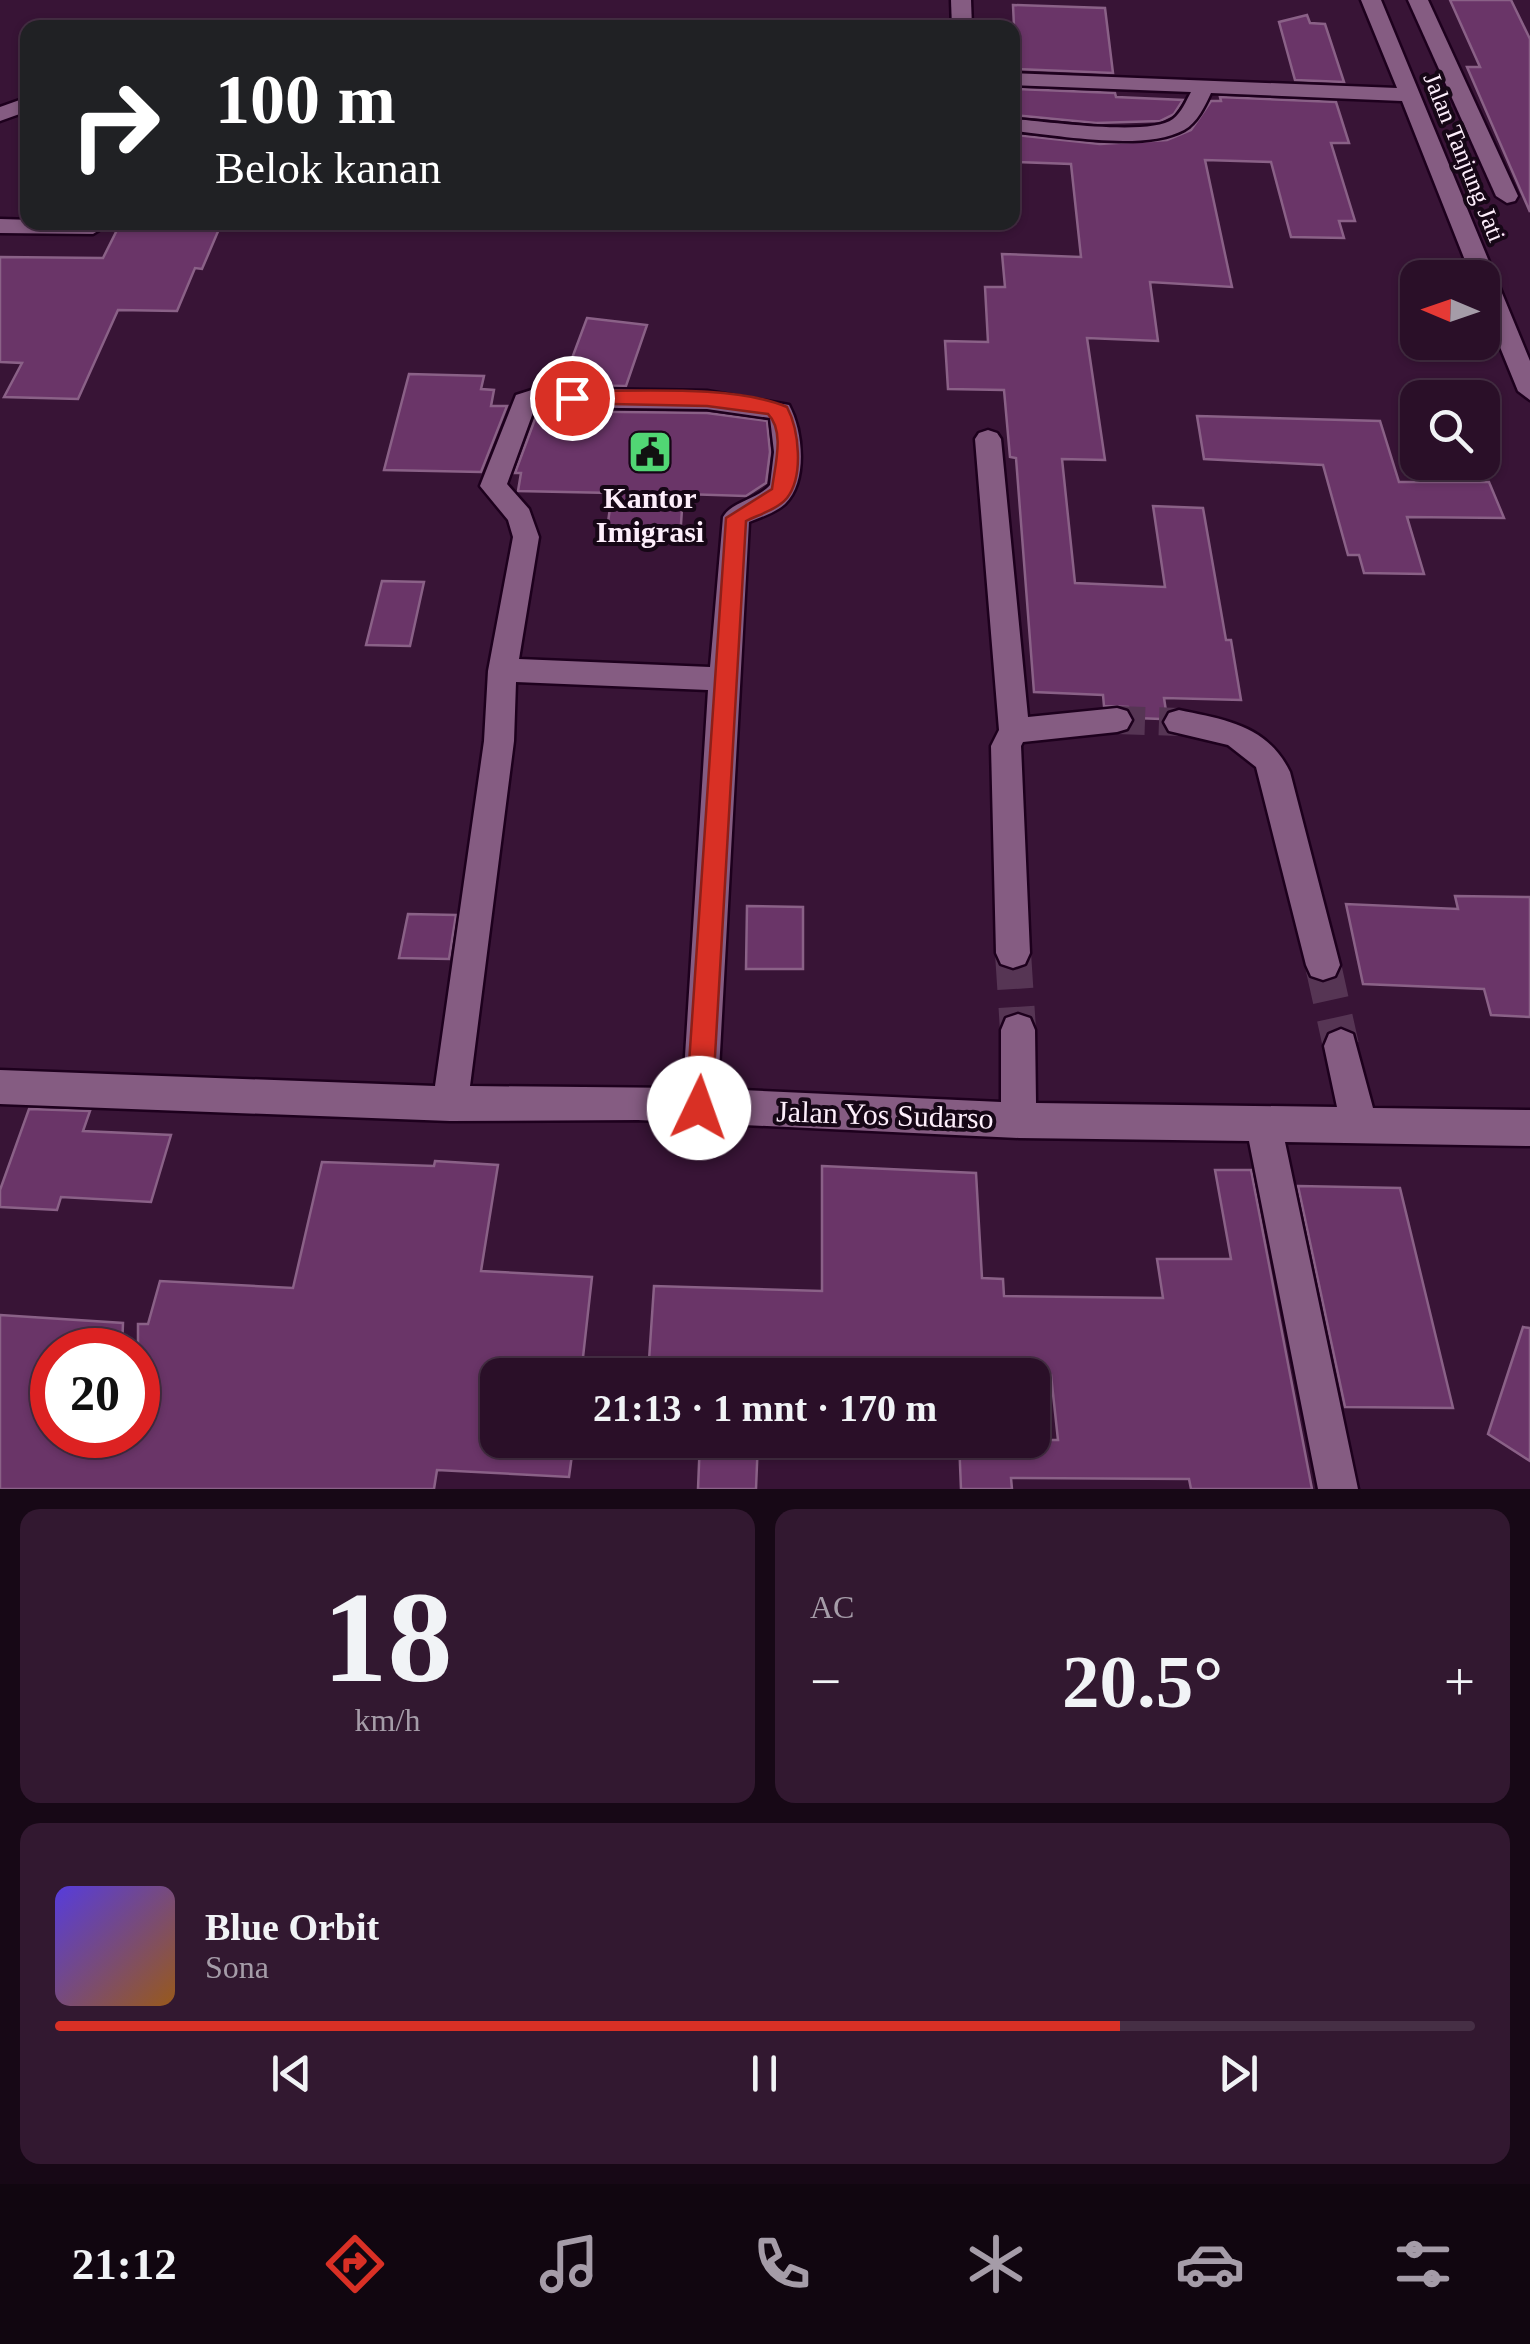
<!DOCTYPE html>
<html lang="id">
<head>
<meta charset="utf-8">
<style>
	:root { --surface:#2a0f28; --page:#321830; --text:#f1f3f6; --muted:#a59ca8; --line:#462f45; --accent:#d93025 }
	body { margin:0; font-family:"Times New Roman",serif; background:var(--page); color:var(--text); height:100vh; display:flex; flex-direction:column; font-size:38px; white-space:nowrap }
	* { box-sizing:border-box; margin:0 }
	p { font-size:32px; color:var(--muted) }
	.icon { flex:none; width:55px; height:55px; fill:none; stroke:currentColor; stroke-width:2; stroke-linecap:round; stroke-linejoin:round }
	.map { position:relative; height:1489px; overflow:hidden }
	.details { display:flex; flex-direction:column; gap:20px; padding:20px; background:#170816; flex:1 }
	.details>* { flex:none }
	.top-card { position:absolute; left:20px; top:20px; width:1000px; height:210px; border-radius:20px; box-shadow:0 2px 8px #0004,0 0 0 2px var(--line); background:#202124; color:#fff; overflow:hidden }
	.needle { width:65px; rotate:272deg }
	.buttons { position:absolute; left:1400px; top:260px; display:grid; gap:20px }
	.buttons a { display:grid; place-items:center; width:100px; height:100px; border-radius:20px; background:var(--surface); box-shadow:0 2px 8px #0004,0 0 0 2px var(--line); font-size:50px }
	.speed { position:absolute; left:30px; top:1328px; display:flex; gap:20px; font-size:50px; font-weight:700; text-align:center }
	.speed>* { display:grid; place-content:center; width:130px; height:130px; border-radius:50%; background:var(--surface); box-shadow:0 2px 8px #0004,0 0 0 2px var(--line); line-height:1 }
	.speed .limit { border:15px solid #d22; background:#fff; color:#111 }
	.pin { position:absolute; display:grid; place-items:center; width:85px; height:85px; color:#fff; margin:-42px; border:5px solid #fff; border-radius:50%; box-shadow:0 2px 10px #0007 }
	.me { position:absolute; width:110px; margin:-55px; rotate:3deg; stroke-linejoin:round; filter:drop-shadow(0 0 8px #0008) }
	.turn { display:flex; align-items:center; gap:35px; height:210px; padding:0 30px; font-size:45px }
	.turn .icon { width:130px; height:130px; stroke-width:2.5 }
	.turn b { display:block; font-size:70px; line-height:85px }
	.big { font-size:75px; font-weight:700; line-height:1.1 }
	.details .widget { flex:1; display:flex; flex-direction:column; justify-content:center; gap:15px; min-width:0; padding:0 35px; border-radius:20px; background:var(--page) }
	.details .dial { align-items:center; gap:0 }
	.dial b { font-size:130px; line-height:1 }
	.song { display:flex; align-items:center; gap:30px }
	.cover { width:120px; height:120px; border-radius:15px; background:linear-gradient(135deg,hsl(250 70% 55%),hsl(30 70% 35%)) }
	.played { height:10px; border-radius:5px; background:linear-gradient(90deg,var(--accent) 75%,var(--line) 75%) }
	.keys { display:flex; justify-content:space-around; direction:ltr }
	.heat { display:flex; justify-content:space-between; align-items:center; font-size:55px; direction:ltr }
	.details .tiles { flex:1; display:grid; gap:20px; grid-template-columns:1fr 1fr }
	.widget:last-child { grid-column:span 2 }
	.trip { position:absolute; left:480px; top:1358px; width:570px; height:100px; border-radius:20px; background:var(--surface); box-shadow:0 2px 8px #0004,0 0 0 2px var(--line); font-weight:700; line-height:100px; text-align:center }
	.menu { display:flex; height:160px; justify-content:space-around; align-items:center; background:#110610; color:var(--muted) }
	.menu .icon { width:70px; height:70px }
	.menu .on { color:var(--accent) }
	.menu b { font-size:45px; color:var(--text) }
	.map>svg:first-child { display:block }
	.building { fill:#6a3568; stroke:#8a6187; stroke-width:2.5 }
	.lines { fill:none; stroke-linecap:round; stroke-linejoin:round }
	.minor-tunnel-far1 { stroke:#563554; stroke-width:28; stroke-dasharray:28 14; stroke-linecap:butt }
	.minor-tunnel { stroke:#563554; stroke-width:36; stroke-dasharray:36 18; stroke-linecap:butt }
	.minor-casing { stroke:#1d001d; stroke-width:5 }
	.minor { fill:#855c82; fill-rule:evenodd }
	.route { fill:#d93025; stroke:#8d1f18; stroke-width:2.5 }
	.labels { text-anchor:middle; stroke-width:8; stroke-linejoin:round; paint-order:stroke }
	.far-street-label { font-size:25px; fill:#fdeefb; stroke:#160716 }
	.poi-label { font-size:30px; font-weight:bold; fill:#fdeefb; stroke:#160716 }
	.street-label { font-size:30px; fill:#fdeefb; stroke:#160716 }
</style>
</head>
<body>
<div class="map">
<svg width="1530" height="1489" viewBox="0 0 1530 1489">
	<rect width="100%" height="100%" fill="#381436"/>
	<g class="building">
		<path d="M1450,0H1511L1530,39V212L1467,67H1480Z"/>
		<path d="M1013,5L1105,8L1113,73L1016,69Z"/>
		<path d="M1307,15L1310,23L1325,24L1344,82L1295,80L1279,22Z"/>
		<path d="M1017,89L1115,93L1116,97L1183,100L1174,114L1160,121L1096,123L1013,115L1012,93L1018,94Z"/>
		<path d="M1220,97L1336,102L1349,143H1331L1355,221H1339L1344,238L1291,237L1271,162L1205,160L1232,287L1150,282L1158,341L1087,338L1105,460L1062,459L1075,583L1165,587L1153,506L1203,508L1226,640H1231L1241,700L1164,698L1166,711L1161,719L1135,718L1128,707L1104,706L1103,695L1034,692L1016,458L1010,457L1004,390L948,389L945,341L988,342L985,287H1005L1002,254L1081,257L1071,164L1017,162L1015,135L1100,144L1167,140L1191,130L1211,101H1221Z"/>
		<path d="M121,222H222L202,269L195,268L177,311L118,310L78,399L4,397L22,363L0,362V257L103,258Z"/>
		<path d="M587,318L647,325L626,386L562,385Z"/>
		<path d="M409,374L484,376L481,389L494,390L491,406H507L481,472L384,470Z"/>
		<path d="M538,411L707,413L767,421L770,452L766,483L746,496L683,494L680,539L606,537L612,493L518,491L521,473H515Z"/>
		<path d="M1197,416L1380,421L1399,482H1489L1504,518L1407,517L1424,574L1364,573L1359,555H1348L1323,465L1204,459Z"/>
		<path d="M382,581L424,582L410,646L366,645Z"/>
		<path d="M1455,896L1530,897V1017L1491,1015L1484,989L1363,984L1346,904L1458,909Z"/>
		<path d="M747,906L803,907V969H746Z"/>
		<path d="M408,914L456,915L449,959L399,958Z"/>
		<path d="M29,1109L90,1111L83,1131L171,1135L151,1202L61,1197L57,1210L0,1207V1190Z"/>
		<path d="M435,1161L498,1165L481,1271L592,1277L581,1375H498V1440H574L569,1477L437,1470L434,1489H0V1315L123,1323L122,1350H52V1435H138V1324H148L160,1281L293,1288L322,1162L434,1166Z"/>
		<path d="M822,1166L976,1173L982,1278L1003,1279L1004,1296L1163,1298L1157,1259H1231L1215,1170H1251L1312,1489H1191L1189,1479L1011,1478L1012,1489H961L959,1440H1058L1051,1375H648L654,1286L822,1291Z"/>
		<path d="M1298,1186L1400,1188L1453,1408L1345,1407Z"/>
		<path d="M1523,1327L1530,1328V1461L1488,1434Z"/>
		<path d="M700,1440H758L756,1489H698Z"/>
	</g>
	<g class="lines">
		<path class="minor-tunnel-far1" d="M1117,720L1179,722"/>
		<g class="minor-tunnel">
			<path d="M1013,953L1018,1030"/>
			<path d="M1323,965L1341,1046"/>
		</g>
		<defs>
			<g id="minor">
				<path d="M951,0H971L972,28H952Z"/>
				<path d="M1361,0H1381L1530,361V400L1518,391L1482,303V278H1472L1402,101L1211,93C1205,106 1197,123 1184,130C1143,152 1058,135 1012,131V119C1045,121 1149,137 1173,119C1182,112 1186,101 1191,92L1012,85V73L1397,88Z"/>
				<path d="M1408,0H1428L1518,196L1515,201L1507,203L1496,196Z"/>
				<path d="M28,97V111L0,121V107Z"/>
				<path d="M0,219L101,222L104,227L93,234L0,233Z"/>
				<path d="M538,388L707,391L789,405C803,431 808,481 785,504C775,513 761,517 749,522L718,1089L1001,1102V1030L1006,1018L1018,1014L1030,1018L1035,1030L1036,1103L1337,1107L1324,1046L1329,1034L1341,1029L1353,1034L1373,1108L1530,1110V1146L1285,1142L1358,1489H1318L1249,1141L1019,1138L638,1120L450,1121L0,1104V1070L435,1086L484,741L488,671L513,537L508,520L480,486L516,395ZM535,407L707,409L770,418L774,452L770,485C757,500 732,501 723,517L710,667L519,659L539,537L529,509L507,484ZM516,682L708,690L683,1088L470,1086L514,741Z"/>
				<path d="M988,430L997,433L1001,439L1028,717L1117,708L1127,711L1132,720L1127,729L1117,732L1023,742L1021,746L1030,953L1025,964L1013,968L1001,964L996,953L991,746L999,730L975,439L979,433Z"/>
				<path d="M1179,710C1226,720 1267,725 1290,772L1340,965L1335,976L1323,980L1311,976L1306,965L1256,767L1228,745L1169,731L1164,722L1169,713Z"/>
			</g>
		</defs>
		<use href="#minor" class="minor-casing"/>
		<use href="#minor" class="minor"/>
	</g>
	<path class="route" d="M572,391C632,392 733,384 787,407C799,430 804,476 787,498C778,509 758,515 746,521L712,1108L708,1117L699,1121L690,1117L686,1108L726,518L772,489C775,465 785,431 768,414L707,406L565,403V393Z"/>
	<defs>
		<symbol id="civic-square" viewBox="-11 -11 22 22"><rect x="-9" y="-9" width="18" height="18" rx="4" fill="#51d674" stroke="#160716"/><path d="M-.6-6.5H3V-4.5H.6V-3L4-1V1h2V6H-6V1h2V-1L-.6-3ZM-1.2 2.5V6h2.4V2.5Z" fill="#111"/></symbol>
	</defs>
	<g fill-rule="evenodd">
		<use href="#civic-square" x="625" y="427" width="50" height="50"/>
	</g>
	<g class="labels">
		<g class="far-street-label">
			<text transform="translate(1465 157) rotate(68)" y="9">Jalan Tanjung Jati</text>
		</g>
		<g class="poi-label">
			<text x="650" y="508">Kantor<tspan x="650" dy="34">Imigrasi</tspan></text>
		</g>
		<g class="street-label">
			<text transform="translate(885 1115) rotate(2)" y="10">Jalan Yos Sudarso</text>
		</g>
	</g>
</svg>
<div class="buttons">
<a><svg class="needle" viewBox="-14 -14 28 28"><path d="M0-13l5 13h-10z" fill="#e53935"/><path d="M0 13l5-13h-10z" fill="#a59ca8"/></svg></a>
<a><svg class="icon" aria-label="search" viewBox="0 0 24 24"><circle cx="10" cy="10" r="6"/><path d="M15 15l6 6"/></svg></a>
</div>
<div class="speed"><div class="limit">20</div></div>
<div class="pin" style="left:572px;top:398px;background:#d93025"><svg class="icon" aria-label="arrive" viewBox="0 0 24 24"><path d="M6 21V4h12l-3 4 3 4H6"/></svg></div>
<svg class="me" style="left:699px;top:1108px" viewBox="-20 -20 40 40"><circle r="19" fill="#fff"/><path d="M0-13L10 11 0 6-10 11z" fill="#d93025"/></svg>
<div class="trip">21:13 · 1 mnt · 170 m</div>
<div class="top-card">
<div class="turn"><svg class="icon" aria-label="right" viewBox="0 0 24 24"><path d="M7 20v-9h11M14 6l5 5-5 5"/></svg><div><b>100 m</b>Belok kanan</div></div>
</div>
</div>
<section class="details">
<div class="tiles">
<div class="widget dial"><b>18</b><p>km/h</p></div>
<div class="widget"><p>AC</p>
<div class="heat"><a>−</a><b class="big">20.5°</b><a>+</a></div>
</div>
<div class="widget">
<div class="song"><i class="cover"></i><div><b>Blue Orbit</b><p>Sona</p></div></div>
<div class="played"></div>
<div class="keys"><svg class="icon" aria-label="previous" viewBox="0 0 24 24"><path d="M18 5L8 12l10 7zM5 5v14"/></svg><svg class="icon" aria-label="pause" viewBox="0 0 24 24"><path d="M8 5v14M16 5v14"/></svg><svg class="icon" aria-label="next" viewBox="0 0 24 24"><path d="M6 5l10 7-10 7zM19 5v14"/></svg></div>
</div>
</div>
</section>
<nav class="menu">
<b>21:12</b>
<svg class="icon on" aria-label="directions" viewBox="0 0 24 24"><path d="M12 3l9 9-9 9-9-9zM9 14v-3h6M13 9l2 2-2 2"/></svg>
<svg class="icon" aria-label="music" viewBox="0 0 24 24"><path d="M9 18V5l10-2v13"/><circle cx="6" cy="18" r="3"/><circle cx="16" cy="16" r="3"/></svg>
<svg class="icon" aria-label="phone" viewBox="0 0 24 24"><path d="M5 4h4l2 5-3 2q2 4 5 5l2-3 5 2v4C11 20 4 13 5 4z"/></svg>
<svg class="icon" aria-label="climate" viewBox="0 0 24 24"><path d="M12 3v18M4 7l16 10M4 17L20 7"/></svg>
<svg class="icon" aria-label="car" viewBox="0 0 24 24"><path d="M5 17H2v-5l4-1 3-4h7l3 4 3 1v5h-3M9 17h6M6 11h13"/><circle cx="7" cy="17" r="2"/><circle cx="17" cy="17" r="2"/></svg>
<svg class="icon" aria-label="filters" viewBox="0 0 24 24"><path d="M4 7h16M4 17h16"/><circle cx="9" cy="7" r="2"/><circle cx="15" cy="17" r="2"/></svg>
</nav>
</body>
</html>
